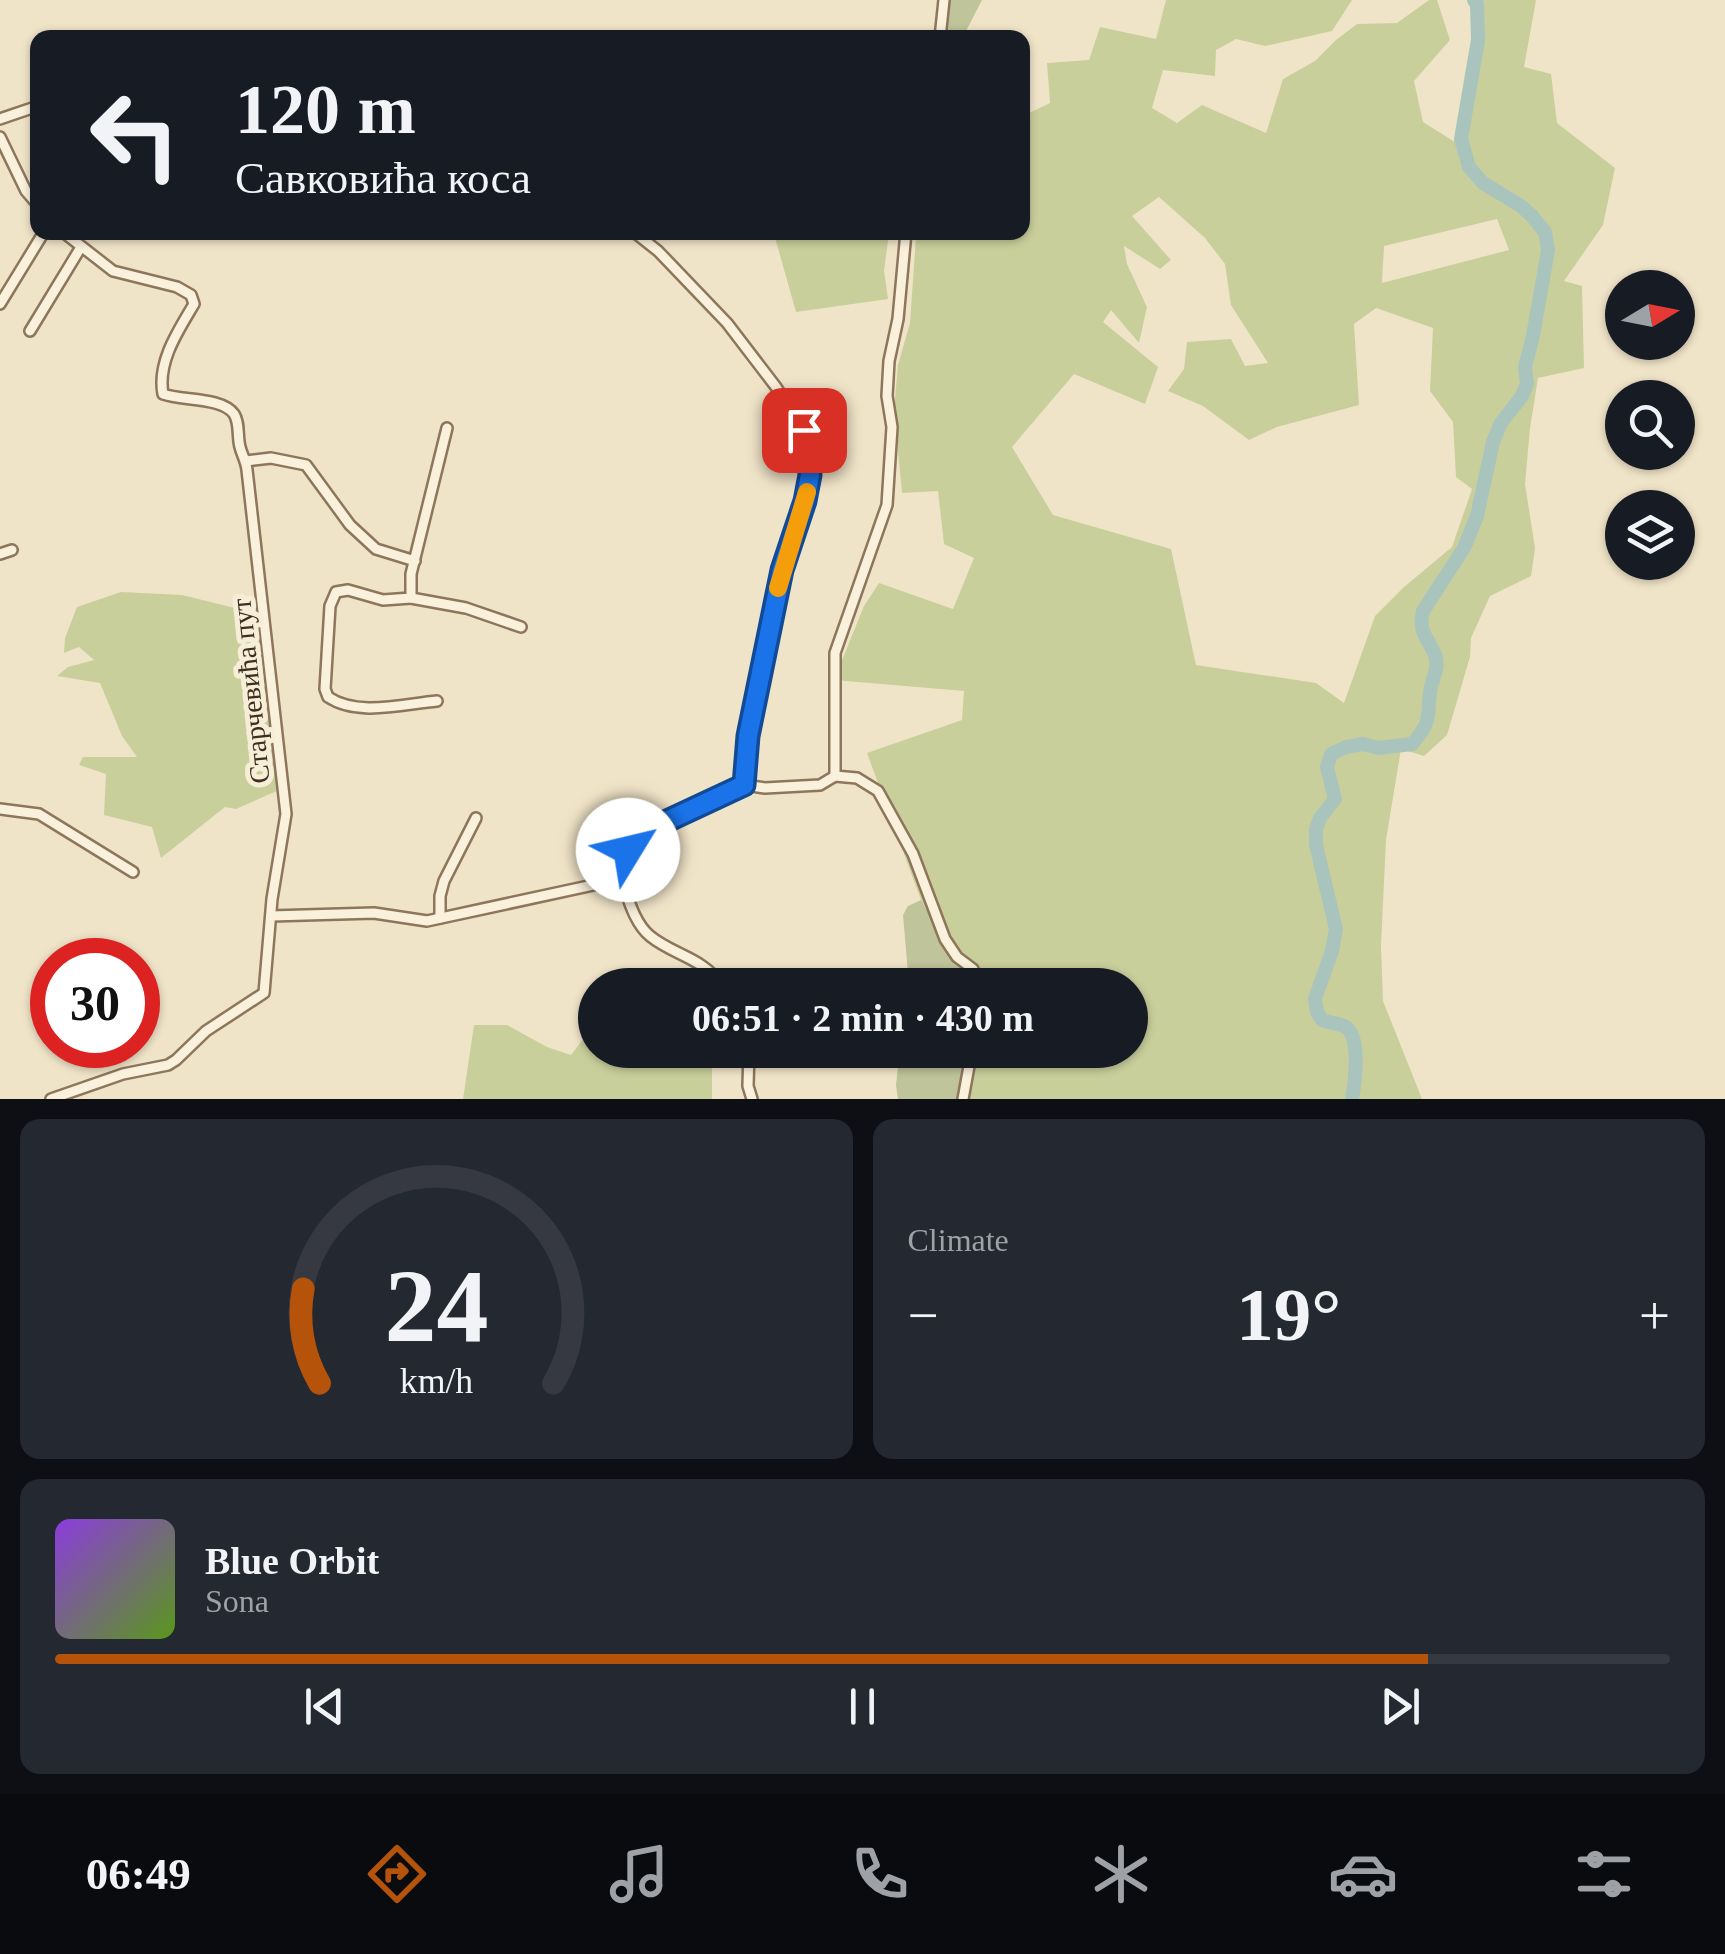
<!DOCTYPE html>
<html lang="en">
<head>
<meta charset="utf-8">
<style>
	:root { --surface:#171b24; --page:#242831; --text:#f1f3f6; --muted:#9ea1a6; --line:#363941; --accent:#b45309 }
	body { margin:0; font-family:Georgia,serif; background:var(--page); color:var(--text); height:100vh; display:flex; flex-direction:column; font-size:38px; white-space:nowrap }
	* { box-sizing:border-box; margin:0 }
	p { font-size:32px; color:var(--muted) }
	.icon { flex:none; width:55px; height:55px; fill:none; stroke:currentColor; stroke-width:2; stroke-linecap:round; stroke-linejoin:round }
	.map { position:relative; height:1099px; overflow:hidden }
	.panel { display:flex; flex-direction:column; gap:20px; padding:20px; background:#0d0f14; flex:1 }
	.panel>* { flex:none }
	.hud { position:absolute; left:30px; top:30px; width:1000px; height:210px; border-radius:20px; box-shadow:0 2px 8px #0004; background:#171b24; color:var(--text); overflow:hidden }
	.needle { width:65px; rotate:80deg }
	.tools { position:absolute; left:1605px; top:270px; display:grid; gap:20px }
	.tools a { display:grid; place-items:center; width:90px; height:90px; border-radius:50%; background:var(--surface); box-shadow:0 2px 8px #0004; font-size:50px }
	.speed { position:absolute; left:30px; top:938px; display:flex; gap:20px; font-size:50px; font-weight:700; text-align:center }
	.speed>* { display:grid; place-content:center; width:130px; height:130px; border-radius:50%; background:var(--surface); box-shadow:0 2px 8px #0004; line-height:1 }
	.speed .limit { border:15px solid #d22; background:#fff; color:#111 }
	.pin { position:absolute; display:grid; place-items:center; width:85px; height:85px; color:#fff; margin:-42px; border-radius:20px; box-shadow:0 5px 15px #0006 }
	.me { position:absolute; width:110px; margin:-55px; rotate:54deg; stroke-linejoin:round; filter:drop-shadow(0 0 8px #0008) }
	.turn { display:flex; align-items:center; gap:35px; height:210px; padding:0 40px; font-size:45px }
	.turn .icon { width:130px; height:130px; stroke-width:2.5 }
	.turn b { display:block; font-size:70px; line-height:85px }
	.big { font-size:75px; font-weight:600; line-height:1.1 }
	.panel .widget { flex:1; display:flex; flex-direction:column; justify-content:center; gap:15px; min-width:0; padding:0 35px; border-radius:20px; background:var(--page) }
	.panel .dial { align-items:center; gap:0 }
	.dial svg { height:260px; overflow:visible; fill:none; stroke:var(--line); stroke-width:7; stroke-linecap:round; text-anchor:middle }
	.dial text { fill:var(--text); stroke:none }
	.song { display:flex; align-items:center; gap:30px }
	.cover { width:120px; height:120px; border-radius:15px; background:linear-gradient(135deg,hsl(270 70% 55%),hsl(90 70% 35%)) }
	.played { height:10px; border-radius:5px; background:linear-gradient(90deg,var(--accent) 85%,var(--line) 85%) }
	.keys { display:flex; justify-content:space-around; direction:ltr }
	.heat { display:flex; justify-content:space-between; align-items:center; font-size:55px; direction:ltr }
	.panel .tiles { flex:1; display:grid; gap:20px; grid-template-columns:1fr 1fr }
	.widget:last-child { grid-column:span 2 }
	.trip { position:absolute; left:578px; top:968px; width:570px; height:100px; border-radius:50px; background:var(--surface); box-shadow:0 2px 8px #0004; font-weight:600; line-height:100px; text-align:center }
	.dock { display:flex; height:160px; justify-content:space-around; align-items:center; background:#090b0e; color:var(--muted) }
	.dock .icon { width:70px; height:70px }
	.dock .current { color:var(--accent) }
	.dock b { font-size:45px; color:var(--text) }
	.map>svg:first-child { display:block }
	.green { fill:#c9cf9b; fill-rule:evenodd }
	.cemetery { fill:#bfc49a }
	.lines { fill:none; stroke-linecap:round; stroke-linejoin:round }
	.river { stroke:#a9c4bc; stroke-width:14 }
	.minor-casing { stroke:#8d765c; stroke-width:14 }
	.minor { stroke:#faf1dc; stroke-width:9 }
	.route-casing { stroke:#114b97; stroke-width:25 }
	.route { stroke:#1a73e8; stroke-width:18 }
	.slow { stroke:#f59e0b; stroke-width:18 }
	.labels { text-anchor:middle; stroke-width:10; stroke-linejoin:round; paint-order:stroke }
	.street-label { font-size:28px; fill:#3d2e20; stroke:#f7eed8 }
</style>
</head>
<body>
<div class="map">
<svg width="1725" height="1099" viewBox="0 0 1725 1099">
	<rect width="100%" height="100%" fill="#f0e4c8"/>
	<g class="green">
		<path d="M1166,0H1352L1332,31L1265,46L1236,39L1216,50L1215,76L1163,70L1152,108L1177,123L1202,105L1266,133L1283,79L1315,61L1336,40L1357,24L1397,23L1429,0H1437L1450,40L1414,81L1423,122L1458,144L1462,103L1476,27L1473,0H1536L1524,67L1551,74L1557,123L1615,168L1603,225L1564,281L1582,286L1584,368L1538,378L1530,428L1525,484L1535,548L1531,576L1490,596L1471,638L1470,657L1447,735L1424,756L1401,749L1386,840L1381,945L1383,1001L1422,1099H962L968,1050H1130V985H968L967,977L921,900L867,753L962,720L964,691L834,680L864,606L879,583L953,609L974,558L944,544L938,491L902,493L894,410L898,365L910,323L916,236L919,232H1022L1023,116L1050,103L1047,63L1089,60L1100,27L1156,39ZM1159,197L1205,238L1225,264L1231,305L1268,363L1245,366L1231,339L1187,342L1184,369L1168,391L1203,406L1249,440L1277,427L1359,405L1354,324L1376,308L1433,328L1430,391L1453,422L1456,477L1472,489L1452,547L1404,587L1375,616L1344,703L1316,683L1196,665L1171,549L1053,515L1012,447L1074,374L1145,404L1158,367L1103,322L1111,310L1139,343L1147,307L1127,264L1124,246L1160,269L1171,260L1132,216ZM1497,219L1509,250L1382,283L1384,246Z"/>
		<path d="M786,232L888,233L886,235L888,241L884,271L888,299L796,312L774,234Z"/>
		<path d="M121,592L182,595L259,614L279,790L236,809L225,807L161,858L152,827L104,815L106,774L79,765L83,757H137L122,736L100,683L57,676L68,667L94,660L79,647L64,653L65,638L77,607Z"/>
		<path d="M595,1023V1050H712V1099H463L474,1025H507L547,1047L571,1055Z"/>
	</g>
	<g class="cemetery">
		<path d="M950,0H982L963,37L942,38Z"/>
		<path d="M921,900L966,976L968,985H909L903,915L908,906Z"/>
		<path d="M900,1050H968L962,1099H898L896,1085Z"/>
	</g>
	<g class="lines">
		<path class="river" d="M1352,1099C1355,1082 1361,1038 1346,1027C1340,1023 1329,1023 1322,1020L1317,1012L1315,999L1332,951L1336,929L1316,845V829L1320,818L1335,799L1327,767L1331,754L1346,747L1363,744L1378,748L1412,744C1434,720 1426,714 1431,686C1434,675 1439,667 1435,655C1428,637 1418,634 1423,611L1464,548L1477,516L1493,442L1501,423L1522,396L1527,384L1525,367L1533,336L1548,250L1545,232L1532,216L1521,206L1483,183L1469,167L1461,139L1478,40L1477,4L1474,0"/>
		<defs>
			<g id="minor">
				<path d="M940,38L944,0"/>
				<path d="M0,119L38,106"/>
				<path d="M0,137L26,191L38,205"/>
				<path d="M634,232L658,251L727,323L776,387L804,430L808,446L810,475L805,501L782,570L748,736L745,785"/>
				<path d="M906,232L898,319L889,361L887,396L892,427L887,505L835,653V776L857,778L878,791L913,854L945,939L957,957L973,969L977,985"/>
				<path d="M0,304L44,232"/>
				<path d="M30,331L81,247"/>
				<path d="M246,461L271,458L306,465L350,525L376,549L415,561"/>
				<path d="M0,554L12,550"/>
				<path d="M411,598L466,608L521,627"/>
				<path d="M437,701C403,704 358,717 328,697L325,689L330,606L336,592L348,590L383,600L411,598V574L447,428"/>
				<path d="M745,785L765,788L820,785L835,776"/>
				<path d="M0,809L39,814L133,872"/>
				<path d="M621,879L628,849L637,835L745,785"/>
				<path d="M621,879C628,897 634,923 650,936C673,955 704,958 721,985"/>
				<path d="M271,916L374,913L427,921L621,879"/>
				<path d="M440,918V896L444,881L476,818"/>
				<path d="M749,1050L748,1086L752,1099"/>
				<path d="M51,1099L123,1074L168,1065L176,1060L206,1031L264,993L272,899L286,814L247,470C246,461 242,455 240,447C237,436 240,423 234,414C222,397 182,401 163,394C157,362 178,331 194,304L191,295L177,287L113,271L63,232"/>
				<path d="M963,1099L972,1050"/>
			</g>
		</defs>
		<use href="#minor" class="minor-casing"/>
		<use href="#minor" class="minor"/>
	</g>
	<g class="lines">
		<defs>
			<path id="route" d="M628,850L637,835L744,785L748,736L782,570L805,501L810,475L808,446L804,430"/>
		</defs>
		<use href="#route" class="route-casing"/>
		<use href="#route" class="route"/>
		<path class="slow" d="M778,588L807,492"/>
	</g>
	<g class="labels">
		<g class="street-label">
			<text transform="translate(250 691) rotate(-96)" y="10">Старчевића пут</text>
		</g>
	</g>
</svg>
<div class="tools">
<a><svg class="needle" viewBox="-14 -14 28 28"><path d="M0-13l5 13h-10z" fill="#e53935"/><path d="M0 13l5-13h-10z" fill="#9ea1a6"/></svg></a>
<a><svg class="icon" aria-label="search" viewBox="0 0 24 24"><circle cx="10" cy="10" r="6"/><path d="M15 15l6 6"/></svg></a>
<a><svg class="icon" aria-label="layers" viewBox="0 0 24 24"><path d="M12 4l9 5-9 5-9-5zM3 14l9 5 9-5"/></svg></a>
</div>
<div class="speed"><div class="limit">30</div></div>
<div class="pin" style="left:804px;top:430px;background:#d93025"><svg class="icon" aria-label="arrive" viewBox="0 0 24 24"><path d="M6 21V4h12l-3 4 3 4H6"/></svg></div>
<svg class="me" style="left:628px;top:850px" viewBox="-20 -20 40 40"><circle r="19" fill="#fff"/><path d="M0-13L10 11 0 6-10 11z" fill="#1a73e8"/></svg>
<div class="trip">06:51 · 2 min · 430 m</div>
<div class="hud">
<div class="turn"><svg class="icon" aria-label="left" viewBox="0 0 24 24"><path d="M17 20v-9H6M10 6l-5 5 5 5"/></svg><div><b>120 m</b>Савковића коса</div></div>
</div>
</div>
<section class="panel">
<div class="tiles">
<div class="widget dial"><svg viewBox="0 0 100 80">
<path d="M14 69A42 42 0 1 1 86 69"/>
<path d="M14 69A42 42 0 0 1 9 40" stroke="#b45309"/>
<text x="50" y="56" font-size="32" font-weight="700">24</text>
<text x="50" y="72" font-size="11">km/h</text>
</svg></div>
<div class="widget"><p>Climate</p>
<div class="heat"><a>−</a><b class="big">19°</b><a>+</a></div>
</div>
<div class="widget">
<div class="song"><i class="cover"></i><div><b>Blue Orbit</b><p>Sona</p></div></div>
<div class="played"></div>
<div class="keys"><svg class="icon" aria-label="previous" viewBox="0 0 24 24"><path d="M18 5L8 12l10 7zM5 5v14"/></svg><svg class="icon" aria-label="pause" viewBox="0 0 24 24"><path d="M8 5v14M16 5v14"/></svg><svg class="icon" aria-label="next" viewBox="0 0 24 24"><path d="M6 5l10 7-10 7zM19 5v14"/></svg></div>
</div>
</div>
</section>
<nav class="dock">
<b>06:49</b>
<svg class="icon current" aria-label="directions" viewBox="0 0 24 24"><path d="M12 3l9 9-9 9-9-9zM9 14v-3h6M13 9l2 2-2 2"/></svg>
<svg class="icon" aria-label="music" viewBox="0 0 24 24"><path d="M9 18V5l10-2v13"/><circle cx="6" cy="18" r="3"/><circle cx="16" cy="16" r="3"/></svg>
<svg class="icon" aria-label="phone" viewBox="0 0 24 24"><path d="M5 4h4l2 5-3 2q2 4 5 5l2-3 5 2v4C11 20 4 13 5 4z"/></svg>
<svg class="icon" aria-label="climate" viewBox="0 0 24 24"><path d="M12 3v18M4 7l16 10M4 17L20 7"/></svg>
<svg class="icon" aria-label="car" viewBox="0 0 24 24"><path d="M5 17H2v-5l4-1 3-4h7l3 4 3 1v5h-3M9 17h6M6 11h13"/><circle cx="7" cy="17" r="2"/><circle cx="17" cy="17" r="2"/></svg>
<svg class="icon" aria-label="filters" viewBox="0 0 24 24"><path d="M4 7h16M4 17h16"/><circle cx="9" cy="7" r="2"/><circle cx="15" cy="17" r="2"/></svg>
</nav>
</body>
</html>
